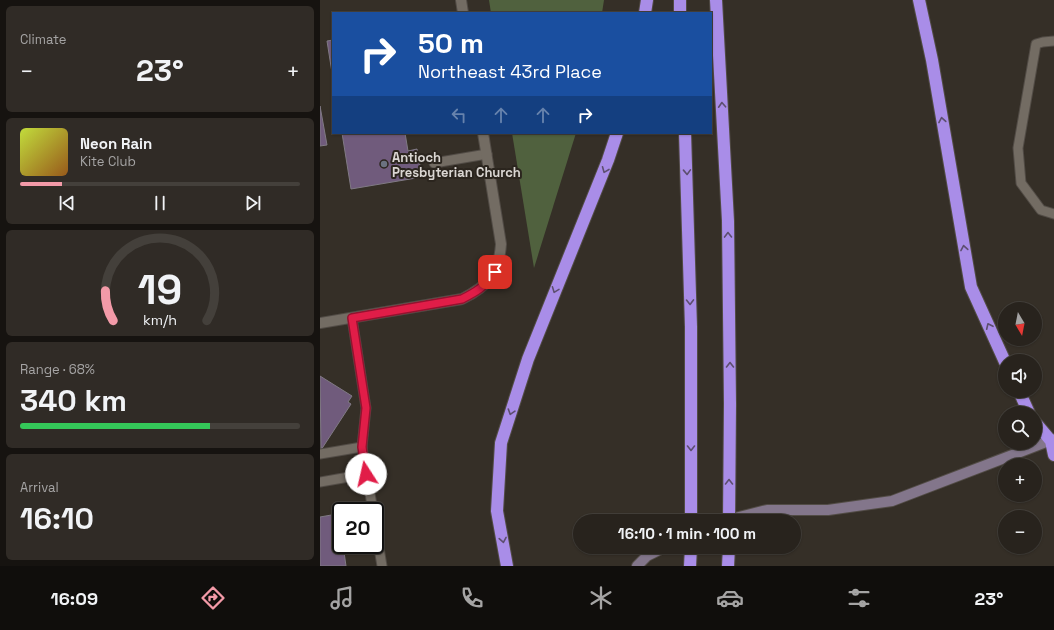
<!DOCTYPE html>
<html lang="en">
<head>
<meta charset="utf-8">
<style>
	:root { --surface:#28231d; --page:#302b26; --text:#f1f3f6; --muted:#a5a4a4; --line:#44403b; --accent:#f39aa8 }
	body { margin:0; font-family:"Space Grotesk",sans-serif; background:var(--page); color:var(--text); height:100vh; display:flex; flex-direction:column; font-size:15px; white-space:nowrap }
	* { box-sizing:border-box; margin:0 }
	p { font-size:13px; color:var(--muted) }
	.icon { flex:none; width:22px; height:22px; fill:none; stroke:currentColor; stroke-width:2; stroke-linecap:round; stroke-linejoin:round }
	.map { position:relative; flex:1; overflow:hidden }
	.details { display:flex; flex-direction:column; gap:6px; padding:6px; background:#161310; width:320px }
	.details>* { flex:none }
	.hud { position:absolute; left:12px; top:12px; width:380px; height:122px; border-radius:0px; box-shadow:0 1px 3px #0004,0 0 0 1px var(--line); background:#1a4fa0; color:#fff; overflow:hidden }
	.needle { width:26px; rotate:170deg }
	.tools { position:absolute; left:678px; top:302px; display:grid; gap:8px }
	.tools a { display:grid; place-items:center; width:44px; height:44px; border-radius:50%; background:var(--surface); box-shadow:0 1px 3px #0004,0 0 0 1px var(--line); font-size:20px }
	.speed { position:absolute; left:12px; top:502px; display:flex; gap:8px; font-size:20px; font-weight:700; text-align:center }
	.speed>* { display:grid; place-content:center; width:52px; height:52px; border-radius:50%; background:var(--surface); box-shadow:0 1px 3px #0004,0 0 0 1px var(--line); line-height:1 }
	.speed .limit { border:2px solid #111; border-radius:6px; background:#fff; color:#111 }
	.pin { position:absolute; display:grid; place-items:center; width:34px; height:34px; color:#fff; margin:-17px; border-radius:8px; box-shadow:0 2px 6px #0006 }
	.me { position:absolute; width:44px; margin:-22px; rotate:350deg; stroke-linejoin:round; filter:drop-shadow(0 0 3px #0008) }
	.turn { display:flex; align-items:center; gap:14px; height:84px; padding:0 20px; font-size:18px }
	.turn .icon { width:52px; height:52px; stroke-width:2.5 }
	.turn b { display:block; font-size:28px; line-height:34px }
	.lanes { display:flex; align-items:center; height:38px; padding:0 20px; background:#0003; justify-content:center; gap:20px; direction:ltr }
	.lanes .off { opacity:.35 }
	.big { font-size:30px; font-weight:600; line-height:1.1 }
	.details .widget { flex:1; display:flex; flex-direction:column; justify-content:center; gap:6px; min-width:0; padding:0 14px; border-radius:6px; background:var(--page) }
	.details .dial { align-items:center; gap:0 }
	.dial svg { height:104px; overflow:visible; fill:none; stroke:var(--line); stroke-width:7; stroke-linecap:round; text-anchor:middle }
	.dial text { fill:var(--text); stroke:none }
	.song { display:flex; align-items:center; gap:12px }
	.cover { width:48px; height:48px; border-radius:6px; background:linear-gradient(135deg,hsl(70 70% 55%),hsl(30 70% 35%)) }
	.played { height:4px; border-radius:2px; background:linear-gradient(90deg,var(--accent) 15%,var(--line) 15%) }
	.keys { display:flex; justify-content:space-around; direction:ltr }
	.heat { display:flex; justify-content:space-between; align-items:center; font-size:22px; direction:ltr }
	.charge { height:6px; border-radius:3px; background:linear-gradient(90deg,#34c759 68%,var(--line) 0) }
	.trip { position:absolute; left:253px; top:514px; width:228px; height:40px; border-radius:20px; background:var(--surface); box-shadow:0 1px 3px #0004,0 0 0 1px var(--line); font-weight:600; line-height:40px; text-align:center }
	.dock { display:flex; height:64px; justify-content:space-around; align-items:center; background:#100e0c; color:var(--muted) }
	.dock .icon { width:28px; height:28px }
	.dock .selected { color:var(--accent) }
	.dock b { font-size:18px; color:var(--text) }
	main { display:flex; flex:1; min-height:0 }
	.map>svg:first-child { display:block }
	.forest { fill:#50613e }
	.building { fill:#705b7c; stroke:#807a84 }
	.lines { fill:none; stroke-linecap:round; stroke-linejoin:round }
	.lane-casing { stroke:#524c46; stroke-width:11 }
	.street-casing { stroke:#524c46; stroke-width:12 }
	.secondary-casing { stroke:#524c46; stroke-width:12 }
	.highway-casing { stroke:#524c46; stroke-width:14 }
	.lane { stroke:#736c63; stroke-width:9 }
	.street { stroke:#736c63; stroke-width:10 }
	.secondary { stroke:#83768b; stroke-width:10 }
	.highway { stroke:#a98de8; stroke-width:12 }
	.highway-bridge-casing { stroke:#524c46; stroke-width:14; stroke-linecap:butt }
	.highway-bridge { stroke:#a98de8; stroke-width:12 }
	.oneway { stroke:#5d4f6f }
	.route-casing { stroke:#92132f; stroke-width:10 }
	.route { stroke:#e11d48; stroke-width:7 }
	.worship-dot { fill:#6b7280; stroke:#2b251e; stroke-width:1.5 }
	.labels { text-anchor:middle; stroke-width:4; stroke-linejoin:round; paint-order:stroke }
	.poi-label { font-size:13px; font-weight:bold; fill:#dad6d2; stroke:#2b251e; text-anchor:start }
</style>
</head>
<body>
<main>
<section class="details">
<div class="widget"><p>Climate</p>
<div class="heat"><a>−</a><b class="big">23°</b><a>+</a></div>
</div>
<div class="widget">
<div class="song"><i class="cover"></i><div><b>Neon Rain</b><p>Kite Club</p></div></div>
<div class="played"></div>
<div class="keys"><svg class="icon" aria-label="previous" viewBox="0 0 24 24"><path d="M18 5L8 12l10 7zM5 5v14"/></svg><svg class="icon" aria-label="pause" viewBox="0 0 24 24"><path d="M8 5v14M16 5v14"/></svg><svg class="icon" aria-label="next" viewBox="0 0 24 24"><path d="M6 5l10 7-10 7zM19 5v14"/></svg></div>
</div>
<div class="widget dial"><svg viewBox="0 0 100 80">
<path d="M14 69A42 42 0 1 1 86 69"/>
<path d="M14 69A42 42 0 0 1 8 46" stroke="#f39aa8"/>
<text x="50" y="56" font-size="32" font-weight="700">19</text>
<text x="50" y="72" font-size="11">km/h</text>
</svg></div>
<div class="widget"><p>Range · 68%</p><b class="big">340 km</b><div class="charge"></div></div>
<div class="widget"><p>Arrival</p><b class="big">16:10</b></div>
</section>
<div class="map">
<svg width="734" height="566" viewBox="0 0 734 566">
	<rect width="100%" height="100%" fill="#352f27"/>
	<g class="forest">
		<path d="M169,0H284L282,13H171Z"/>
		<path d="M192,133H256L214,268Z"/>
	</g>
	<g class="building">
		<path d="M13,40V79L7,41Z"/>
		<path d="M0,106L7,145L0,146Z"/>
		<path d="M22,133H85L88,151L97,149L102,177L31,189Z"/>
		<path d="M0,376L32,396L28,402L31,404L1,450Z"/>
		<path d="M17,514L21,545H23L26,566H0V517Z"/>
	</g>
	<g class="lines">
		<defs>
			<g id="lane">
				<path d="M734,41L723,42L716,44L698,148L701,183L721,210L734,214"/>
				<path d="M114,163L167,154"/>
				<path d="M32,318L46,408L42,447L53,511"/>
				<path d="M0,454L42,447"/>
				<path d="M0,482L46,474"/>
				<path d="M55,524L62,566"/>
			</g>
			<g id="street">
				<path d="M141,0L143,13"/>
				<path d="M0,323L142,299C168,286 179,274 181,244L163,133"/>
			</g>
			<g id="secondary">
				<path d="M403,521L447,510H508L572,501L734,439"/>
				<path d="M317,566L327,556L345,547"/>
			</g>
			<g id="highway">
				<path d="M360,0V13"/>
				<path d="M396,0L408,221L410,404"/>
				<path d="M599,0L612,60L651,287L685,362"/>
				<path d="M325,13L327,0"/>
				<path d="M365,133L371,327V521"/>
				<path d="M699,391L709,413"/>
				<path d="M715,422L731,441L734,455"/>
				<path d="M187,566L177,511L181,443L208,359L288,160L297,133"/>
				<path d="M370,566L371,547"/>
				<path d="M408,566L409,547"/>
			</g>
		</defs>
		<use href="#lane" class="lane-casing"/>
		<use href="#street" class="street-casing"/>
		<use href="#secondary" class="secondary-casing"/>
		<use href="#highway" class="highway-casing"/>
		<use href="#lane" class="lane"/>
		<use href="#street" class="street"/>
		<use href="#secondary" class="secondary"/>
		<use href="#highway" class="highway"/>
		<defs>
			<path id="highway-bridge" d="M409,521L410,404"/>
		</defs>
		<use href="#highway-bridge" class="highway-bridge-casing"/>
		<use href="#highway-bridge" class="highway-bridge"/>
	</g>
	<defs><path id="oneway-chevron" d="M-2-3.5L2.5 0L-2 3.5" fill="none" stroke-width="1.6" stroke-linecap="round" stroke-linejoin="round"/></defs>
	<g class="oneway">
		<use href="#oneway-chevron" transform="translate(402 105) rotate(-93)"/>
		<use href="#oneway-chevron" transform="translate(622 120) rotate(-100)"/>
		<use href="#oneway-chevron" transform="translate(285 170) rotate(112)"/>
		<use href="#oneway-chevron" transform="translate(367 172) rotate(88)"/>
		<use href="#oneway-chevron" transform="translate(408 235) rotate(-91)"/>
		<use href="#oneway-chevron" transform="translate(644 248) rotate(-100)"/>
		<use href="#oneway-chevron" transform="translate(235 290) rotate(111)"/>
		<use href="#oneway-chevron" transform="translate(370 302) rotate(89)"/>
		<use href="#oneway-chevron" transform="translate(669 326) rotate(-115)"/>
		<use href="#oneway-chevron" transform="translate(410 365) rotate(-90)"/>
		<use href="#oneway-chevron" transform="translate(191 412) rotate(108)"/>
		<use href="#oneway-chevron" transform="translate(371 448) rotate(90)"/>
		<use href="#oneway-chevron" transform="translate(409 482) rotate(-90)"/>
		<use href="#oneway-chevron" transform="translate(183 540) rotate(80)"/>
	</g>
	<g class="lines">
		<defs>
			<path id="route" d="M46,474L42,447L46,408L32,318L142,299C156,292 166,286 175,272"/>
		</defs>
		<use href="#route" class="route-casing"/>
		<use href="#route" class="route"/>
	</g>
	<circle class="worship-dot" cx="64" cy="164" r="4"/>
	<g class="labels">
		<g class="poi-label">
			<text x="72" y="162">Antioch<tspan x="72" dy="15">Presbyterian Church</tspan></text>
		</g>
	</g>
</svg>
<div class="tools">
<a><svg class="needle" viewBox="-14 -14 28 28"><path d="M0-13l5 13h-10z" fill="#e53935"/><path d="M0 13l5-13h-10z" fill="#a5a4a4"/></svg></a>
<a><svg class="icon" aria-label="sound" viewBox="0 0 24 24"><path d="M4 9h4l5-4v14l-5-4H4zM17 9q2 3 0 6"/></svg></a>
<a><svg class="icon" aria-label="search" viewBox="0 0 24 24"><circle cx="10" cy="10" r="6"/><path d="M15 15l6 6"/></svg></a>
<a>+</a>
<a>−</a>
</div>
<div class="speed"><div class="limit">20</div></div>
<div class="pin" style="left:175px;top:272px;background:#d93025"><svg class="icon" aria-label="arrive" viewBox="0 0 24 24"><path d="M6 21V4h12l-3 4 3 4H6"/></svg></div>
<svg class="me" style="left:46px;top:474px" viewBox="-20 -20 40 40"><circle r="19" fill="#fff"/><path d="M0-13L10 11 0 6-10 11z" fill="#e11d48"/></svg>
<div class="trip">16:10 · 1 min · 100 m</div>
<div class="hud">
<div class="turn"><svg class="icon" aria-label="right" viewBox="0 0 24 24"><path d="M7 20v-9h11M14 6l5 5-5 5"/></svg><div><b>50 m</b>Northeast 43rd Place</div></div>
<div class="lanes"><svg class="icon off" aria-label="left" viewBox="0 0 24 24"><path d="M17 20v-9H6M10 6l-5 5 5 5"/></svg><svg class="icon off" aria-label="ahead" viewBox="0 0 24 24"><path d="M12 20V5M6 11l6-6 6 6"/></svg><svg class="icon off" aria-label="ahead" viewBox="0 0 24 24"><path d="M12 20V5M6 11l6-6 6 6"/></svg><svg class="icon" aria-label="right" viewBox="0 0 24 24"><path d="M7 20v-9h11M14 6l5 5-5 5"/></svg></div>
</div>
</div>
</main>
<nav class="dock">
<b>16:09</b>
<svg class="icon selected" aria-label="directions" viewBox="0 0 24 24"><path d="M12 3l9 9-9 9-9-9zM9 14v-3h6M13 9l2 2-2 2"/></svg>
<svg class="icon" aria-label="music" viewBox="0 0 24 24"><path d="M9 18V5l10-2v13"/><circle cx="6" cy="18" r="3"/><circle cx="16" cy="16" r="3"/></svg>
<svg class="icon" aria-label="phone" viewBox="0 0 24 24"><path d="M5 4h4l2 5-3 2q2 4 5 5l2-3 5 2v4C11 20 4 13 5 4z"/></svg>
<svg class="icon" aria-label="climate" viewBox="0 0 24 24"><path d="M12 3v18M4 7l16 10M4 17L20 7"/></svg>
<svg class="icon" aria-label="car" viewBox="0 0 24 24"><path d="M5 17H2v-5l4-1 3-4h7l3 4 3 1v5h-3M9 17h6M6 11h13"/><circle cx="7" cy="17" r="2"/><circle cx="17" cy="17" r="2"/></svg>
<svg class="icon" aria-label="filters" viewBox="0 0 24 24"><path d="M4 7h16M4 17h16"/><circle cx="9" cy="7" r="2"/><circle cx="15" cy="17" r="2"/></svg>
<b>23°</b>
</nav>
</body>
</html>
